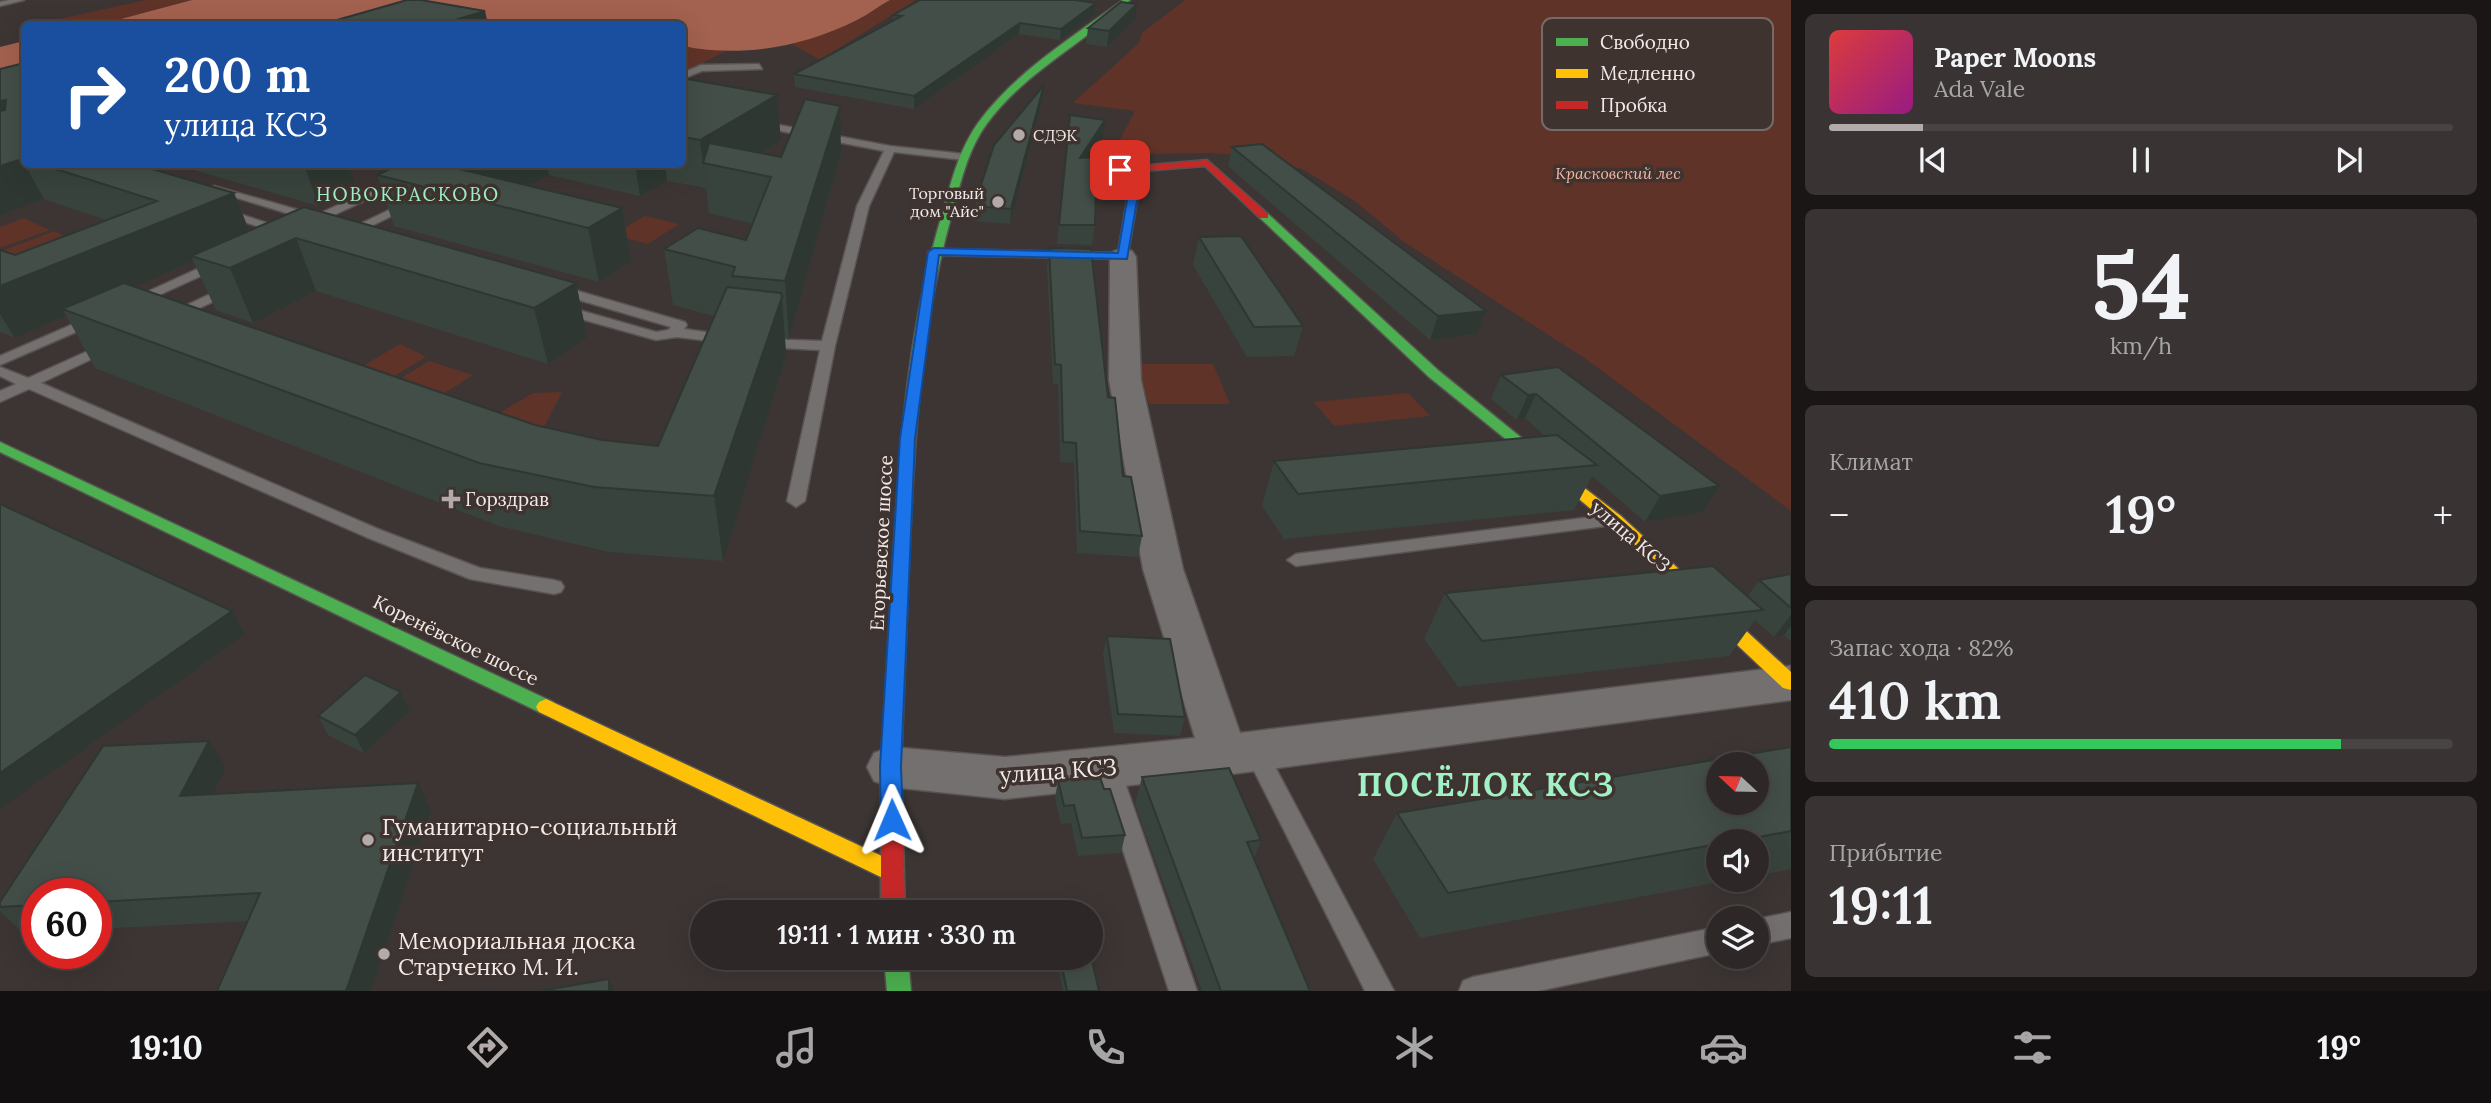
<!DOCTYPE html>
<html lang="ru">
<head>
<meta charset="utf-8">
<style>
	:root { --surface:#2d2827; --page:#393433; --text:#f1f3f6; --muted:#a7a6a7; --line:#484444; --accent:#b2aba9 }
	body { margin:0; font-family:Lora,serif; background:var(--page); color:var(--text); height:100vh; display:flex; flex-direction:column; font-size:26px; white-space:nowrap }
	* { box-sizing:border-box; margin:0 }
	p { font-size:23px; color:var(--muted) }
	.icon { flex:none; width:38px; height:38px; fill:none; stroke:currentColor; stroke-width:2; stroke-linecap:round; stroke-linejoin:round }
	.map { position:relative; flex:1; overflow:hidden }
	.panel { display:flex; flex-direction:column; gap:14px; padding:14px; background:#191615; width:700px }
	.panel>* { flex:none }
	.banner { position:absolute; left:21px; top:21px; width:665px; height:147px; border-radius:10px; box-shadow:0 7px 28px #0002,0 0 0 2px var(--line); background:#1a4fa0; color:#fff; overflow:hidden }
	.needle { width:46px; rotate:292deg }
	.tools { position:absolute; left:1706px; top:752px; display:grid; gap:14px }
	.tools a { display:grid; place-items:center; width:63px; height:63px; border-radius:50%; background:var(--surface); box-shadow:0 7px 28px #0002,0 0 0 2px var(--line); font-size:35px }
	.speed { position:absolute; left:21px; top:878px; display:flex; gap:14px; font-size:35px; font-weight:700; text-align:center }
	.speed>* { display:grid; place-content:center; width:91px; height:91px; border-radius:50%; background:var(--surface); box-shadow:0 7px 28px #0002,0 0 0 2px var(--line); line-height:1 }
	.speed .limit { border:10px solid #d22; background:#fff; color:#111 }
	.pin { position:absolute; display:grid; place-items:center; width:60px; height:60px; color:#fff; margin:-30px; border-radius:14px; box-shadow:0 4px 10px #0006 }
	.me { position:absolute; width:77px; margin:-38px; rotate:359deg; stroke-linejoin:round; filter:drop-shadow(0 0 5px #0008) }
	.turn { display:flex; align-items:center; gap:24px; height:147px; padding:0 28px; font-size:32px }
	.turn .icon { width:91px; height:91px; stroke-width:2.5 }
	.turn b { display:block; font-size:49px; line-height:60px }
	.big { font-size:52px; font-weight:600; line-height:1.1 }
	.panel .card { flex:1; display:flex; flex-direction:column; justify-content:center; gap:10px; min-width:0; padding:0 24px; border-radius:10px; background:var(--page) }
	.panel .dial { align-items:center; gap:0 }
	.dial b { font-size:91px; line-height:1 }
	.song { display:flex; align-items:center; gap:21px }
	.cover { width:84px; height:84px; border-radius:10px; background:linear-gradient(135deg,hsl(0 70% 55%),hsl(310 70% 35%)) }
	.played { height:7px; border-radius:4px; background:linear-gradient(90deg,var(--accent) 15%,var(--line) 15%) }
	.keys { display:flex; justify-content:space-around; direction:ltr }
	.heat { display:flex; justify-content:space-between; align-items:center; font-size:38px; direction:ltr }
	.charge { height:10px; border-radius:5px; background:linear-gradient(90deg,#34c759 82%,var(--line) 0) }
	.trip { position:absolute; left:690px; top:900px; width:413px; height:70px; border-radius:35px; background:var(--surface); box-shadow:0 7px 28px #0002,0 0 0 2px var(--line); font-weight:600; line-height:70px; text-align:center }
	.tab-bar { display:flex; height:112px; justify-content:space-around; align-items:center; background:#121010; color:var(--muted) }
	.tab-bar .icon { width:49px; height:49px }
	.tab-bar .on { color:var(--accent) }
	.tab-bar b { font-size:32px; color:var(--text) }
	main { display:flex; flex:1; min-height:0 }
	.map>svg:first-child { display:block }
	.green { fill:#603328 }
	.water { fill:#a3614f }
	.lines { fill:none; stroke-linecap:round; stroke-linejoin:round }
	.lane-casing { stroke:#585351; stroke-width:3 }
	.street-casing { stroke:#585351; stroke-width:3 }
	.fast-casing { stroke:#585351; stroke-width:3 }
	.slow-casing { stroke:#585351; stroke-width:3 }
	.jam-casing { stroke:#585351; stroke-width:3 }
	.lane { fill:#74706f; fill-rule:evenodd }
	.street { fill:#74706f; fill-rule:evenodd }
	.fast { fill:#4caf50; fill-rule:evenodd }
	.slow { fill:#ffc107; fill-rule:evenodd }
	.jam { fill:#c62828; fill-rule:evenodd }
	.wall { fill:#39433d }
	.shaded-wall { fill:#2e3732 }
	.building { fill:#424e47; stroke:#2e3732; stroke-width:2; fill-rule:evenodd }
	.route { fill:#1a73e8; stroke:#114b97; stroke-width:2 }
	.poi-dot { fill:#b2aba9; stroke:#3f3330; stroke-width:2.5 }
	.labels { text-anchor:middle; stroke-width:7; stroke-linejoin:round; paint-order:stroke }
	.far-poi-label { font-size:16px; fill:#f1eae8; stroke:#3f3330; text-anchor:start }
	.far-park-label { font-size:16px; font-style:italic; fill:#f3b5a5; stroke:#3f3330 }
	.far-quarter-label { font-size:19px; letter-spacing:2px; fill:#a0f1c5; stroke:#3f3330 }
	.poi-label { font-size:19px; fill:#f1eae8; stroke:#3f3330; text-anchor:start }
	.street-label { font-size:19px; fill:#f1eae8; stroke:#3f3330 }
	.near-street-label { font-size:23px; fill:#f1eae8; stroke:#3f3330 }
	.near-poi-label { font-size:23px; fill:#f1eae8; stroke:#3f3330; text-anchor:start }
	.near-district-label { font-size:32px; font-weight:bold; letter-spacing:2px; fill:#a0f1c5; stroke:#3f3330 }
	.key { fill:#3f3330; stroke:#746a67; stroke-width:2 }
	.key-label { font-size:19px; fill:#f1eae8 }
</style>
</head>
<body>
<main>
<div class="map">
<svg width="1791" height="991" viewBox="0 0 1791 991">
	<rect width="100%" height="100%" fill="#3c3534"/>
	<g class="green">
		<path d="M146,0H192L102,24H56L59,19Z"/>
		<path d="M890,0H916L820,60L792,44L859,19Z"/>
		<path d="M1185,0H1791V511L1586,359L1404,242L1355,201L1304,170L1269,157L1211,153L1141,154L1118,144L1135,111L1073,103L1139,43L1142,33Z"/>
		<path d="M683,46L726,51L683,73Z"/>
		<path d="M645,216L679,224L648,244L613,235Z"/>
		<path d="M24,218L50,230L0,248V227Z"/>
		<path d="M54,231L79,243L28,263L4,250Z"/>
		<path d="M400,344L426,357L376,387L346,376Z"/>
		<path d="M429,361L473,375L428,404L383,389Z"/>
		<path d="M1136,364H1213L1230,404H1149Z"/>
		<path d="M562,392L532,450L491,418L533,393Z"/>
		<path d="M1408,393L1430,416L1334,426L1314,402Z"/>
	</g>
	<g class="water">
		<path d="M192,0H890C879,6 869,14 857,20C803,47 742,58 683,46L682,24H523L464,17L370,24H102Z"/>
		<path d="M24,41V100L0,106V47Z"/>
	</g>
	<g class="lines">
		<defs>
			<g id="lane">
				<path d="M9,0H24L0,6V2Z"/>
				<path d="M759,64L762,69L702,71L682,79V73L701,65Z"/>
				<path d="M758,121L890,146L964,154L969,157L964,160L894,152L869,206L835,346L805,501L796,507L787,501L820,350L762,347L755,343L762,339L822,341L857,206L884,151L755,126V122Z"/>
				<path d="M429,164H444L308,227L302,223L306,219L208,189L214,186L316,215Z"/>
				<path d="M408,201L418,203L349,237L339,234Z"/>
				<path d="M219,210H227L292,231L282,234L219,214Z"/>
				<path d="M219,259L225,263L223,266L137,305L132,306L125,302Z"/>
				<path d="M231,284L238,288L236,291L176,319L171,320L164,316Z"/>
				<path d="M557,285L685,322L687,325L684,329L727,335L734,339L727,343L677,337L656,340L556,312L554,309L561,305L656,332L668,330L671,327L552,292L550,289Z"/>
				<path d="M94,315L99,316V322L0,365V356Z"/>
				<path d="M108,342L113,343V349L41,383L378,529L480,568L554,580L561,582L564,587L561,592L554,594L470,579L366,537L29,389L0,402V391L16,384L0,376V367L28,378Z"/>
				<path d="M1615,514L1621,516L1624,520L1621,524L1296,566L1287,560L1296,554Z"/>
				<path d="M1255,742L1263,744L1394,991H1365L1244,751L1247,744Z"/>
				<path d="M1108,758L1116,761L1120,768L1197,991H1169L1096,768L1100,761Z"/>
				<path d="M1791,912V938L1757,945V919Z"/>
				<path d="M1718,927V953L1538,991H1459L1463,981L1473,977Z"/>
			</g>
			<path id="street" d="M1123,249L1132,251L1136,257L1141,380L1183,569L1240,733L1790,666L1791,700L1224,775L1005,799L891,787L874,781L867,767L874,753L891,747L1005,757L1195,738L1143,569L1122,451L1109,380L1110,257L1114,251Z"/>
			<g id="fast">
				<path d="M1123,0H1130C1084,44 1024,72 986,125C967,152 961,182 952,214C920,327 914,444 909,561L907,565H895L893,561C900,442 908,325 943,211C952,179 959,150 978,123C1015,72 1073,37 1123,0Z"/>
				<path d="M1260,214H1268L1439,371L1565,473L1568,476L1565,479H1555L1429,377L1260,218Z"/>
				<path d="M0,442L553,702L556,707L553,712L546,715L539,712L0,452Z"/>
				<path d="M884,957H908L911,991H887Z"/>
			</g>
			<g id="slow">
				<path d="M1560,471L1565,473L1621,516L1791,672V690L1783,688L1609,524L1555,479L1552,476Z"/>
				<path d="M546,699L901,865L904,872L901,879L893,882L885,879L539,712L536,707L539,702Z"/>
			</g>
			<g id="jam">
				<path d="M1207,160L1268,214V218H1260L1205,166L1127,172L1139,189L1127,259L934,255L928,252L934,249L1118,253L1129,189L1115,170L1117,168Z"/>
				<path d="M901,555L907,557L909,561L901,767L905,912H881V767L893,561L895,557Z"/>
			</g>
		</defs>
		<use href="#lane" class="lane-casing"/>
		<use href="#street" class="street-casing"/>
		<use href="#fast" class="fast-casing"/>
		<use href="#slow" class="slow-casing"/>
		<use href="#jam" class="jam-casing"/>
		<use href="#lane" class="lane"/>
		<use href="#street" class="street"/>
		<use href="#fast" class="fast"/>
		<use href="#slow" class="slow"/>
		<use href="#jam" class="jam"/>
	</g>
	<g class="wall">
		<path d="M1096,3L1095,14L1060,40L1019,34L914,109L795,87L794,74L893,21V15Z"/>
		<path d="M1135,19L1107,47L1086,44L1088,28Z"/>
		<path d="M24,63V164H135L234,193L249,231L576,283L587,337L548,364L316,291L253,323L216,310L193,261L133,286L535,425L602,440L658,446L714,316L673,305L664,249L746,240L753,224L709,213L706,188L667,181L640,196L549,175L529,185L622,208L631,261L599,282L394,226L377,175L401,164H682V78L781,140L761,153L781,157L841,152L789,339L785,338L786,355L723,561L609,552L499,526L95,368L66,315L15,338L0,332V250L15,255L106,220L44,199L0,215V69Z"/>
		<path d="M1044,85L1043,97L1010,224L973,221L974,206Z"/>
		<path d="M1070,115L1103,137L1090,157L1095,225L1092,245L1057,244Z"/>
		<path d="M1232,147L1476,334L1430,340L1228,166Z"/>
		<path d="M173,164H348L357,189L319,206Z"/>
		<path d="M1199,237L1303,326L1294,356L1247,357L1193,265Z"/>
		<path d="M1049,249L1108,397L1123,476L1142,536L1138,557L1077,553L1074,463L1060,462L1058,384H1053L1047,267Z"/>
		<path d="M1558,367L1703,512L1645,522L1592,476L1574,510L1284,539L1262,506L1274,461L1545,436L1525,418L1517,420L1491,399L1501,375Z"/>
		<path d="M1791,574V641L1784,635L1774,637L1755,620L1729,656L1458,687L1424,639L1445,593L1748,596L1759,580Z"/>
		<path d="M1107,636L1185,717L1180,736L1114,733L1103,654Z"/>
		<path d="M401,692L410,711L364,753L328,735L318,716Z"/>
		<path d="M1791,747V869L1757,876V842H1718V880H1731L1420,938L1373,859L1397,813Z"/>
		<path d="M226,768L213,794L431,810L371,991H217L248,921L96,929V894H37V933H23L0,911V902Z"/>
		<path d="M1142,777L1261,840L1254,859L1310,991H1202L1135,804Z"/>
		<path d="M1058,780L1104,789L1125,835L1121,853L1078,856L1071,823L1061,824L1055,798Z"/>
		<path d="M1056,957H1090L1099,991H1063Z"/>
	</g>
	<g class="shaded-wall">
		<path d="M1096,3L1095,14L1060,40L1061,29Z"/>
		<path d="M1137,4L1135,19L1107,47L1109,31Z"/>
		<path d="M485,11L488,24H442Z"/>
		<path d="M1020,23L1019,34L914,109V96Z"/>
		<path d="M1044,85L1043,97L1010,224L1011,209Z"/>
		<path d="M777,95L781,140L735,170L703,163L706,189L700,140Z"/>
		<path d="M6,100L0,143V101Z"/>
		<path d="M840,106L841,152L789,339L785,281Z"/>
		<path d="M1105,120L1103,137L1078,176L1080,158Z"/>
		<path d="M22,159L44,199L0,215V166Z"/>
		<path d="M306,164H348L357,189L319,206L304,165Z"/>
		<path d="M456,164H547L549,175L492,204L451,167Z"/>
		<path d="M635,164H665L667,181L640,196Z"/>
		<path d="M234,193L251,235L191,256L193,261L72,313L62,309L66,315L15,338L0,314V286Z"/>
		<path d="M622,208L631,261L599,282L588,228Z"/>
		<path d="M296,238L316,291L253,323L230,268Z"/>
		<path d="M576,283L587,337L548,364L534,308Z"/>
		<path d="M782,297L786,355L723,561L714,496Z"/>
		<path d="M1486,311L1476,334L1430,340L1438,316Z"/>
		<path d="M1536,394L1525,418L1517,420L1528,395Z"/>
		<path d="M1719,486L1703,512L1645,522L1660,496Z"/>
		<path d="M232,611L245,634L0,809V773Z"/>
		<path d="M1791,615V626L1784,635L1774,637Z"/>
		<path d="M401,692L410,711L364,753L355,735Z"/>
		<path d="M209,741L226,768L199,822L180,796Z"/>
		<path d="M418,783L431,810L371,991H346Z"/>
		<path d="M609,979L614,991H609Z"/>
	</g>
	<g class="building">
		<path d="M407,0H421L485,11L442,24H323Z"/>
		<path d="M920,0H1075L1096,3L1061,29L1020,23L914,96L794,74L902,16L893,15Z"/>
		<path d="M1121,2L1137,4L1109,31L1088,28Z"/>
		<path d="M24,63V160L22,159L0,166V111L5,110L6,100L0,101V69Z"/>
		<path d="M682,78L777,95L700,140L682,137Z"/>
		<path d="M1044,85L1011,209L974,206L994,145Z"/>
		<path d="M805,99L840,106L785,281L732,276L735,267L664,249L698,228L746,240L771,177L703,163L709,143L781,157Z"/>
		<path d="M1070,115L1105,120L1080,158L1097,157L1095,225H1059Z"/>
		<path d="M1262,144L1486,311L1438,316L1232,147Z"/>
		<path d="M40,164H135L234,193L0,286V250L15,255L157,201Z"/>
		<path d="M401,164H456L451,167L622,208L588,228L377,175Z"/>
		<path d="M304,207L576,283L534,308L296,238L230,268L191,256Z"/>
		<path d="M1241,236L1303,326L1254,327L1199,237Z"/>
		<path d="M1057,248L1091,249L1108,397L1115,398L1123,476L1131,477L1142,536L1080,531L1076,443L1063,442L1061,365L1055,364L1049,249Z"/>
		<path d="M124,283L535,425L602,440L658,446L727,287L781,293L782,297L714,496L594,487L479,463L62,309Z"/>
		<path d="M1558,367L1719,486L1660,496L1536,394L1528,395L1501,375Z"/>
		<path d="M1557,435L1597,465L1298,494L1274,461Z"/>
		<path d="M0,504L232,611L0,773Z"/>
		<path d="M1713,566L1763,610L1482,641L1445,593Z"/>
		<path d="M1791,574V608L1759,580Z"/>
		<path d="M1107,636L1170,639L1185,717L1118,714Z"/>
		<path d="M365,675L401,692L355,735L318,716Z"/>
		<path d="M209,741L180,796L418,783L346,991H217L260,893L96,902V894H37V905L0,907V902L103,746Z"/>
		<path d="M1791,747V831L1732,842H1718V844L1448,893L1397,813ZM1718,765H1757V803H1718Z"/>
		<path d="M1229,768L1261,840L1247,842L1310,991H1221L1142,777Z"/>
		<path d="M1100,777L1104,789H1110L1125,835L1082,838L1074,805L1064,806L1058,780Z"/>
		<path d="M1090,952L1099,991H1067L1060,957H1090Z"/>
		<path d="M609,979V991H540Z"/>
	</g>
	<path class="route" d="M1117,168H1124L1139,189L1127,259L939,255L915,438L901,767L903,820L900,826L892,829L884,826L881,820L880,767L900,438L928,252L934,248L1118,253L1129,189Z"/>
	<g class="poi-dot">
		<circle cx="1019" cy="135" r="7"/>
		<circle cx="998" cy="202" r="7"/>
		<path d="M447.5 488.5h7v7h7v7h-7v7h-7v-7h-7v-7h7z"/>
		<circle cx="368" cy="840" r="7"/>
		<circle cx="384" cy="954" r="7"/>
	</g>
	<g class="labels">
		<g class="far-poi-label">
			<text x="1033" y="141">СДЭК</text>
			<text x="984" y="199" text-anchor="end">Торговый<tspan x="984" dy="18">дом "Айс"</tspan></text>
		</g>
		<g class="far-park-label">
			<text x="1618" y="179">Красковский лес</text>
		</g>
		<g class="far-quarter-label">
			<text x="408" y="201">НОВОКРАСКОВО</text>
		</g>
		<g class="poi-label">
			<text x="465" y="506">Горздрав</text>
		</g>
		<g class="street-label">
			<text transform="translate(1631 536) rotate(41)" y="7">улица КСЗ</text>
			<text transform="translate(881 543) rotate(-87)" y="7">Егорьевское шоссе</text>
			<text transform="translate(456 640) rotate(26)" y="7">Коренёвское шоссе</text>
		</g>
		<g class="near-street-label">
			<text transform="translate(1058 771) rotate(-4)" y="8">улица КСЗ</text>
		</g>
		<g class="near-poi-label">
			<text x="382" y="835">Гуманитарно-социальный<tspan x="382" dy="26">институт</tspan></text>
			<text x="398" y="949">Мемориальная доска<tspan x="398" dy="26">Старченко М. И.</tspan></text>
		</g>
		<g class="near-district-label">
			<text x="1486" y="796">ПОСЁЛОК КСЗ</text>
		</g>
	</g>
	<rect x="1542" y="18" width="231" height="112" rx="10" class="key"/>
	<rect x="1556" y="38" width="32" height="8" fill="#4caf50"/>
	<rect x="1556" y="69" width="32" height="9" fill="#ffc107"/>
	<rect x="1556" y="101" width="32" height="8" fill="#c62828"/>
	<g class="key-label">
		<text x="1600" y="49">Свободно</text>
		<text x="1600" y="80">Медленно</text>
		<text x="1600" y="112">Пробка</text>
	</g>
</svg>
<div class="tools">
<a><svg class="needle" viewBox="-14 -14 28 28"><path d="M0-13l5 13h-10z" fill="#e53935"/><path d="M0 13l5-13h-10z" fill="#a7a6a7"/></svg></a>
<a><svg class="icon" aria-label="sound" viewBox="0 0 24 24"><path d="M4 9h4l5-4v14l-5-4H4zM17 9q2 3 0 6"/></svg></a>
<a><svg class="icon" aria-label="layers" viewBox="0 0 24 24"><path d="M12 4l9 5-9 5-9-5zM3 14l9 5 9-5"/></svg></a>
</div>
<div class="speed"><div class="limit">60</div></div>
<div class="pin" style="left:1120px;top:170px;background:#d93025"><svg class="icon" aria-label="arrive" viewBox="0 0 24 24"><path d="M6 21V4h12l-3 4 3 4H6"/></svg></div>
<svg class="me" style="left:892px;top:820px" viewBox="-20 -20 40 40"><path d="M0-17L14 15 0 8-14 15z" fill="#1a73e8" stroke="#fff" stroke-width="4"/></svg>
<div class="trip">19:11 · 1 мин · 330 m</div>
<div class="banner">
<div class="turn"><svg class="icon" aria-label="right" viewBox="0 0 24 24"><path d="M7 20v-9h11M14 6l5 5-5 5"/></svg><div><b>200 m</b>улица КСЗ</div></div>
</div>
</div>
<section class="panel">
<div class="card">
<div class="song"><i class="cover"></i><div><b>Paper Moons</b><p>Ada Vale</p></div></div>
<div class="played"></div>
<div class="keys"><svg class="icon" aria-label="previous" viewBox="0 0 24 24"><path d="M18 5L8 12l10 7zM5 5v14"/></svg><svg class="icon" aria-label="pause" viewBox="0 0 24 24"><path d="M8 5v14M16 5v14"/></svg><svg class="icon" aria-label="next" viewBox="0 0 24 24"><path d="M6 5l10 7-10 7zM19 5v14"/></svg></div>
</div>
<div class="card dial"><b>54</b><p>km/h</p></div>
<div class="card"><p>Климат</p>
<div class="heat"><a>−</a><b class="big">19°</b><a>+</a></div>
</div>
<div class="card"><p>Запас хода · 82%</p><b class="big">410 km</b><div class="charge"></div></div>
<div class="card"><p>Прибытие</p><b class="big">19:11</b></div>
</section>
</main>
<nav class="tab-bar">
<b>19:10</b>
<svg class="icon on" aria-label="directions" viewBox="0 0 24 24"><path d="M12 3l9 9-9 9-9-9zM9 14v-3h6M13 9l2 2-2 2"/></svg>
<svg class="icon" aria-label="music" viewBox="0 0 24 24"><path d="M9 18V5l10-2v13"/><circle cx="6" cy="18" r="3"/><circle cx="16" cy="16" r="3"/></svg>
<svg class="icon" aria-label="phone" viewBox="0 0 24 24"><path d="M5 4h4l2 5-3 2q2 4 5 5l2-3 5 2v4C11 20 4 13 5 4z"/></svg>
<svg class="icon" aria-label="climate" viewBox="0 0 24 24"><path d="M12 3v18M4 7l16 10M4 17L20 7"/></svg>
<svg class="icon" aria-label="car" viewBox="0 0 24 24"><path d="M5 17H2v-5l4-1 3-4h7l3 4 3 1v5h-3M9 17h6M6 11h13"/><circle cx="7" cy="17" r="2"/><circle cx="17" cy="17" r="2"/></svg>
<svg class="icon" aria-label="filters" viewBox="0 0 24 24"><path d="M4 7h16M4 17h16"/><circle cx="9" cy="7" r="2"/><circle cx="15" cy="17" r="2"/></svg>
<b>19°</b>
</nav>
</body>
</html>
